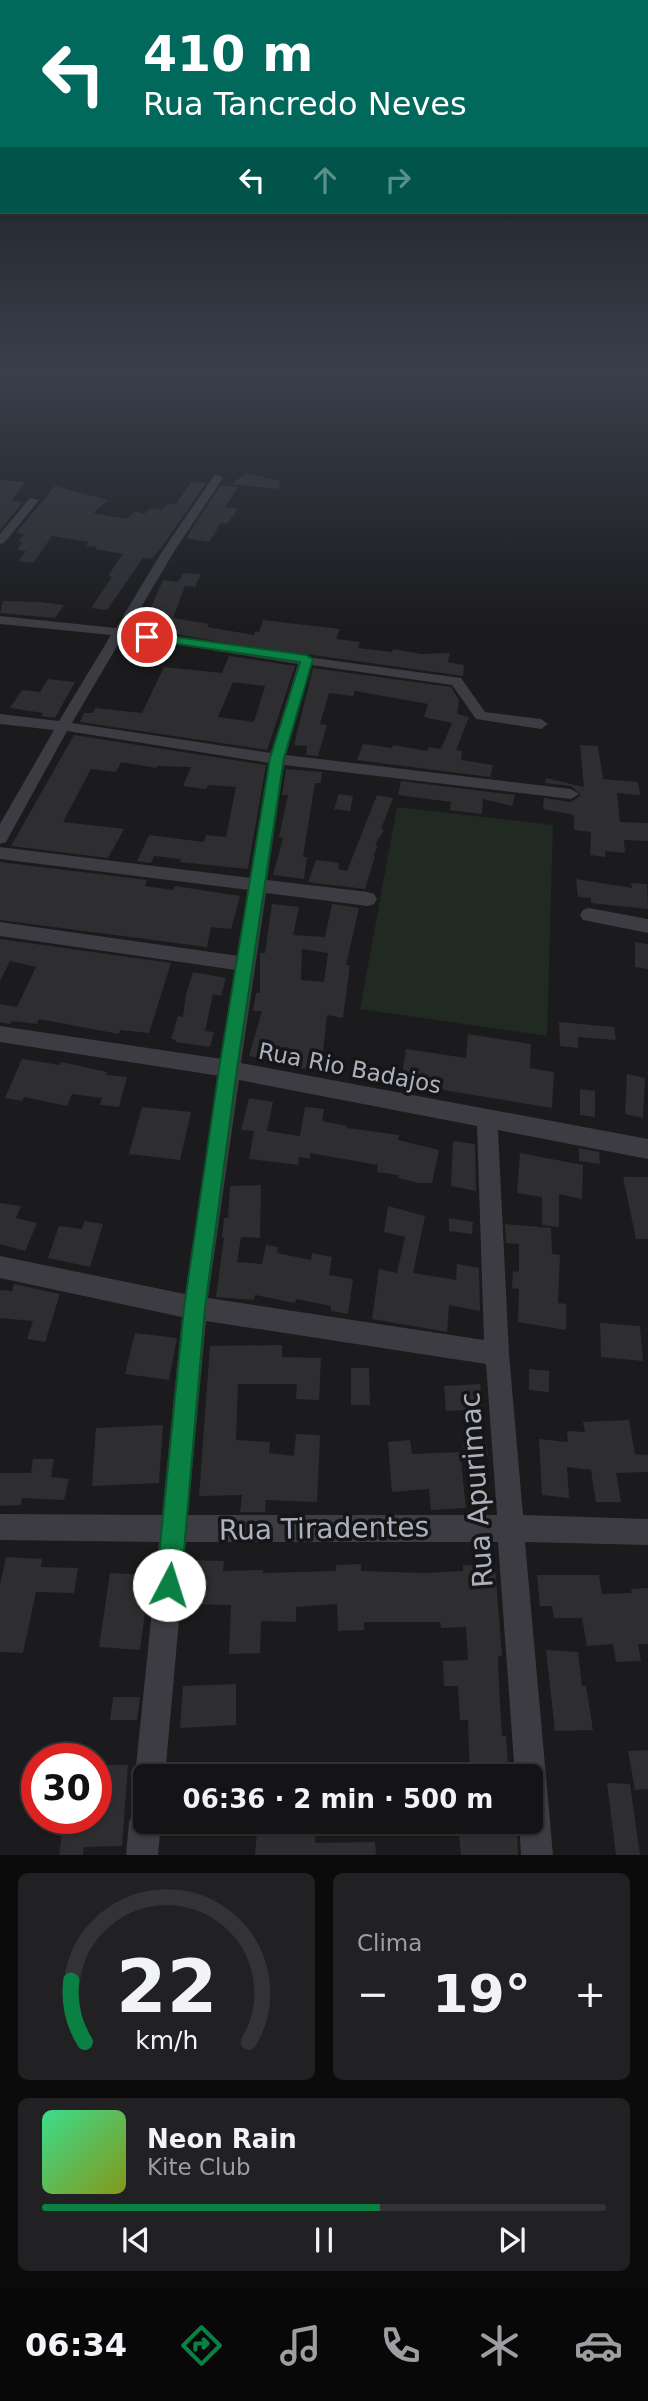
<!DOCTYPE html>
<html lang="pt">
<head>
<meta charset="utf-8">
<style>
	:root { --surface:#141416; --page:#212123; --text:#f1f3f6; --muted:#9d9ea1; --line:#333335; --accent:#0b8043 }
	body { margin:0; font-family:"DejaVu Sans",sans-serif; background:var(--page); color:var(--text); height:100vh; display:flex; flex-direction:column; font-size:26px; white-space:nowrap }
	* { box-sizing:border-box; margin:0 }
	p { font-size:23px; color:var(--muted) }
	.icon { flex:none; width:38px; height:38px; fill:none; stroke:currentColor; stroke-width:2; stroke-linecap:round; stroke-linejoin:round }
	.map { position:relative; height:1855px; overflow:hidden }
	.panel { display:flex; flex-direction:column; gap:18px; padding:18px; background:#0b0b0c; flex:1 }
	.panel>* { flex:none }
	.top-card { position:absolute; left:0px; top:0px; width:649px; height:214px; box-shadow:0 2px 5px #0004,0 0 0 2px var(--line); background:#00695c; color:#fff; overflow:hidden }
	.speed { position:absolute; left:21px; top:1743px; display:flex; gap:14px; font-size:35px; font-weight:700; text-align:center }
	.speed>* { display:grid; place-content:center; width:91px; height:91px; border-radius:50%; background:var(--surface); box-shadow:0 2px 5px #0004,0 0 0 2px var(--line); line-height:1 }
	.speed .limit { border:10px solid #d22; background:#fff; color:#111 }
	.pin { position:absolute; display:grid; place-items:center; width:60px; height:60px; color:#fff; margin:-30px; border:4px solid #fff; border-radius:50%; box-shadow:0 2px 7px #0007 }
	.me { position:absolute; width:77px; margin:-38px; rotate:5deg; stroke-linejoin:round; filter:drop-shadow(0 0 5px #0008) }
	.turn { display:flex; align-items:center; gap:24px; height:147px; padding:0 28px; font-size:32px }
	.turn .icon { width:91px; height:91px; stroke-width:2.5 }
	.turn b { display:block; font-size:49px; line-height:60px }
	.lanes { display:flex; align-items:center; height:66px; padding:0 28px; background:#0003; justify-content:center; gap:35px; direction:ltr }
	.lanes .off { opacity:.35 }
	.big { font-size:52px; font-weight:800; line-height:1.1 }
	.panel .widget { flex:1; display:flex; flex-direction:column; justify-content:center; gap:10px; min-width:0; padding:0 24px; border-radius:10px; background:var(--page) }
	.panel .dial { align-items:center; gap:0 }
	.dial svg { height:182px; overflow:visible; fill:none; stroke:var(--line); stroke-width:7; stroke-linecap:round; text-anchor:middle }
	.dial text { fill:var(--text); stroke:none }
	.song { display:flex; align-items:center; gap:21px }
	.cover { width:84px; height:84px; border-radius:10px; background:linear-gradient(135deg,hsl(150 70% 55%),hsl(70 70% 35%)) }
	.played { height:7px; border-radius:4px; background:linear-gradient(90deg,var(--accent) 60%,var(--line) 60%) }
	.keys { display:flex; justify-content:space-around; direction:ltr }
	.heat { display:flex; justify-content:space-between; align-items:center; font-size:38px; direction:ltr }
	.panel .tiles { flex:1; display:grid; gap:18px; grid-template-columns:1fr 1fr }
	.widget:last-child { grid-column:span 2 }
	.trip { position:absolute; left:133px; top:1764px; width:410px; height:70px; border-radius:10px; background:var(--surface); box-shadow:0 2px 5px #0004,0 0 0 2px var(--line); font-weight:800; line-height:70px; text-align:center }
	.tabs { display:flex; height:112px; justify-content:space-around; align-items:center; background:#080809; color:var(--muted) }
	.tabs .icon { width:49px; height:49px }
	.tabs .on { color:var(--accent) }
	.tabs b { font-size:32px; color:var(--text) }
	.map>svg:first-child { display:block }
	.green { fill:#202922 }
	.building { fill:#2e2e31; fill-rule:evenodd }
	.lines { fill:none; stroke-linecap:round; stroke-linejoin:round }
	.minor { fill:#3c3c42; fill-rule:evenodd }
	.route { fill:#0b8043; stroke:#07532c; stroke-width:2 }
	.labels { text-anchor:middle; stroke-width:7; stroke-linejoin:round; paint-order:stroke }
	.street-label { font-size:23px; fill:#adb1bd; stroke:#161618 }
	.near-street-label { font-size:28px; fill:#adb1bd; stroke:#161618 }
</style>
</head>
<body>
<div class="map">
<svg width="648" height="1855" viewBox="0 0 648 1855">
	<rect width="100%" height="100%" fill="#1b1b1d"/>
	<path class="green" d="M397,807L553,825L547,1036L360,1009Z"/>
	<g class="building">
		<path d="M246,473L280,481L278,489L232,484Z"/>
		<path d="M0,480L25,482L11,501L23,502L0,530Z"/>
		<path d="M191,482L206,483L161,548L152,559L143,558L107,610L91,608L112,577L108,576L123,554L95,549L97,547L86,546L89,542L52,536L33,563L18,561L26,551L17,550L23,542H18L24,534L16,533L55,486L108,500L93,513L127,519L135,511L144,514L151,508L162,510L169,503L176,504Z"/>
		<path d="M221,485L238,487L225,507L238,509L227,524L221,523L209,542L186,538Z"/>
		<path d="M183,573L201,574L195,587L185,586L173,618L209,624L207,627L254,635L255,631L259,632L263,620L340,629L336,639L360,642L358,648L392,652L393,649L422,654L450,653L448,662L464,665L463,676L227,643L142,628L163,580L178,582Z"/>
		<path d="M3,601L41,602L64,605L55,618L0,613Z"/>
		<path d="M229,656L295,666L267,750L80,722L84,713H93L95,708L142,713L164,667L222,673ZM233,682L265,686L254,722L218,717Z"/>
		<path d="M313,668L451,687L459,700L457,714L469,717L456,750L462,751L461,760L493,765L490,777L357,760L363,744L392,748L393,745L428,751V747L441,749L452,723L424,717L428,704L355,691L353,696L329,693L320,724L327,725L318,756L306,755L307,746L294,745Z"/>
		<path d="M48,679L75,682L55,718L41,716L43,713L10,708L22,690L40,692Z"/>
		<path d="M74,735L266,765L248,869L180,862L181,859L154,856L151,863L137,861L149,835L204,842L206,835L226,837L236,787L208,785L206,789L183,786L191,767L157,766L156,768L121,762L116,772L91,769L63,822L124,829L108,858L11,846Z"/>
		<path d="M580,745L598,746L603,779L638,782L640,795L617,793L620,822L648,823V841L624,840L625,853L605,851V857L590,855L591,832L574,830V815L543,809L544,798L571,802L581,795L571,786L545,783L546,778L584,787Z"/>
		<path d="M286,769L322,772L321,783H315L303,857H307L304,879L273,875L283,838L279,837L288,795H282Z"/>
		<path d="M401,781L515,795L512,806L483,799L482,814L450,810L451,802L398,795Z"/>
		<path d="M339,794L353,796L350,811L334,809Z"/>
		<path d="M377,795L393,798L381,829L384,830L375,845L378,846L373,856H375L365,889L308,882L316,860L339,863L338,869L347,871Z"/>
		<path d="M0,862L147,880L145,886L173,890L175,886L240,896L231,929L211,927L207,947L0,920Z"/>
		<path d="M576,879L632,888L631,883L647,884L648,909L591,903V898L578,897Z"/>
		<path d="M272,904L299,907L293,935L325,937L332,904L359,908L346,965H350L343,1018L327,1015L321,1070L294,1068V1064L249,1056L262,1011H253L256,993H260V953H265ZM302,949L328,953L324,982L301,980Z"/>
		<path d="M0,939L171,963L149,1033L120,1030L119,1034L39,1019L37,1024L12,1021L10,1024L0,1022V1004L17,1007L36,967L10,961L0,981Z"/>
		<path d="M635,942L648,944V969L635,967Z"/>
		<path d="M193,972L226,978L221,996L213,994L205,1031L214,1032L210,1047L176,1042V1040L171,1039L178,1016L183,1017L186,995Z"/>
		<path d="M559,1022L614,1027L616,1040L578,1037V1048L560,1046Z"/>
		<path d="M468,1034L531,1044L530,1068L554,1072L552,1108L401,1083L406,1049L466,1058Z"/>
		<path d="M22,1059L60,1065L61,1062L107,1072L106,1075L127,1077L119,1107L100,1105L102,1098L72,1094L67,1106L24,1097L22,1101L5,1098Z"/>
		<path d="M627,1074L645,1078L643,1118L625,1114Z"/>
		<path d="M580,1089L595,1091V1117L580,1115Z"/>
		<path d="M249,1098L273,1102L267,1131L300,1136L305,1107L324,1109L322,1121L347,1126V1128L399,1135L398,1140L439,1150L432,1183H419L398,1178L399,1175L377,1172L378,1165L310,1153V1159L299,1157L298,1165L249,1159L254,1131L241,1130Z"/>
		<path d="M142,1107L191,1112L180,1160L129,1154Z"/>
		<path d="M453,1141L475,1144L476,1191L451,1186Z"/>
		<path d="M579,1148L599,1152L600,1164L579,1161Z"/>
		<path d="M520,1153L583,1165L582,1199L559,1194V1227L542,1225V1197L517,1193Z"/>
		<path d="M623,1177H648V1239H636Z"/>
		<path d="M261,1185L260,1238L241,1237L237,1262L262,1264L266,1245L278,1247L277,1253L311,1260L312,1253L332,1257L329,1275L353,1279L348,1314L331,1311V1306L296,1299L295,1303L255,1295L254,1300L216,1297L224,1237H222L224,1218H228L230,1186Z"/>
		<path d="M0,1203L21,1206L16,1218L37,1223L25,1251L0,1244Z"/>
		<path d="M388,1206L425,1216L413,1273L456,1280L457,1264L479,1268L480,1311L449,1305L447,1332L372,1319L379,1269L397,1273L405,1237L384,1232Z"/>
		<path d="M449,1218L473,1222L472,1234L449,1231Z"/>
		<path d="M85,1221L103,1224L90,1267L48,1258L59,1226L82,1229Z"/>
		<path d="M505,1224L551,1228L552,1254L560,1255L558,1303L566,1304V1330L518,1322L519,1289L512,1288L513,1271L519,1272V1244L506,1243Z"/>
		<path d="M14,1284L60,1294L45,1342L27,1339L33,1321L0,1318V1290L12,1291Z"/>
		<path d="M600,1323L640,1326L643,1361L601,1357Z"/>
		<path d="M135,1333L177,1338L169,1380L125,1374Z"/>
		<path d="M282,1345V1357L321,1358L319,1400L296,1399L297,1384H238L236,1440L270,1442L269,1453L294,1456L296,1434L320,1435L317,1502L266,1500L265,1512H240L242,1495L199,1496L210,1346Z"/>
		<path d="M351,1368H369L370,1405H351Z"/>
		<path d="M529,1369L549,1371V1392L529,1390Z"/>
		<path d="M480,1384L483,1409L446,1411L444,1386Z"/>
		<path d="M629,1420L635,1454L648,1455V1472L616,1473L621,1502H596L591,1470L567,1467L569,1498L542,1495L539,1439L568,1442L567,1431L585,1432L583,1422Z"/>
		<path d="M163,1425L159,1483L92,1486L96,1428Z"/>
		<path d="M410,1440L412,1454L460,1452L466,1508L431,1510L429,1489L392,1492L388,1442Z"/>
		<path d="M463,1443H486L488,1455L465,1456Z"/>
		<path d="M33,1459H54L51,1477L69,1479L64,1500L22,1498L21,1505L0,1506V1473H31Z"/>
		<path d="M6,1557L42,1559L41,1567L78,1568L74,1593L36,1592L23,1653L0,1652V1585Z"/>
		<path d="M190,1560L224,1561L223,1571L263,1570V1573L336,1571V1565L361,1564V1571L425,1573L463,1571V1565L495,1566L502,1656H498L499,1686L502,1736H506L509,1776H470L468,1720H460L458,1686H444L443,1661L468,1660L466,1627L441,1628L440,1622H364V1630L338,1631L337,1604L296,1607V1622L261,1621L260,1653L229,1654L231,1605L187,1604Z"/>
		<path d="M110,1573L150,1575L140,1650L99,1647Z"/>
		<path d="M537,1575H599L602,1594L632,1593L631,1589L648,1588V1644H638L641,1661L616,1662L613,1644L587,1646L582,1618H554L552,1606H540Z"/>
		<path d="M546,1650L578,1652L582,1686H586L593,1730L555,1731Z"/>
		<path d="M236,1684V1725L180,1728L183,1686Z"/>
		<path d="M113,1697H140L137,1720H110Z"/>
		<path d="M648,1750V1789L635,1790L628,1751Z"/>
		<path d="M96,1765H128L122,1846L84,1847L83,1855H59L64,1818H96Z"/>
		<path d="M607,1783L630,1784L640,1855H616Z"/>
		<path d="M258,1822H316L315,1843L375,1842L376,1855H255Z"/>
		<path d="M517,1833L518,1855H461L459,1834Z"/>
	</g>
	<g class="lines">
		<g class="minor">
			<path d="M218,475L223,478L175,550L128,629L227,646L461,678L485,712L541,719L548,724L541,729L476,719L452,685L311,665L286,755L571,789L579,794L571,799L284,765L267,880L368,892L374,894L377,899L374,904L368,906L266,893L241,1063L648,1139V1159L498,1130L509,1354L523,1515L648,1519V1545L525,1542L553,1855H521L519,1822H530V1776H515L498,1542H186L165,1776H145V1789L139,1787L135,1776L159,1542L0,1540V1514L162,1515L182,1317L0,1278V1256L185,1294L220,1076L0,1042V1026L222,1059L236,970L0,936V922L239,956L249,890L0,859V847L251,878L269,763L67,731L6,842L0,844V824L54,730L0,724V714L59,721L111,635L0,624V616L116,628L163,550L214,476ZM123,636L298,664L271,753L72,723ZM239,1080L477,1126L484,1340L208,1298ZM206,1321L486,1364L497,1515H188Z"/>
			<path d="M30,498L39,500L4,543L0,544V534Z"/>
			<path d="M589,908L648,919V933L583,920L580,915L583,910Z"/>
			<path d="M145,1806V1822H161L158,1855H126L129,1822L134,1811Z"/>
		</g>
	</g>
	<linearGradient id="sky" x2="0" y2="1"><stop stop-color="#0f0f10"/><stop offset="0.59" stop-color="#393f4c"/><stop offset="1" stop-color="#393f4c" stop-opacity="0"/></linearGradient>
	<rect width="648" height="629" fill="url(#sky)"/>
	<path class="route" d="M147,633L306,655L313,659L284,758L237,1069L205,1308L181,1585L178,1594L169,1597L160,1594L156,1585L184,1308L219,1069L270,758L300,662L143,639L141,637Z"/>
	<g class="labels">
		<g class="street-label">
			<text transform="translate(350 1068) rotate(11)" y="8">Rua Rio Badajos</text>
		</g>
		<g class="near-street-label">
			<text transform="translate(476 1490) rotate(-94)" y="10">Rua Apurimac</text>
			<text transform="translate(324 1528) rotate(-1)" y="10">Rua Tiradentes</text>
		</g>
	</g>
</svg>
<div class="speed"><div class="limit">30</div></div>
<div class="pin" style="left:147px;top:637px;background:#d93025"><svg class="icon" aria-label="arrive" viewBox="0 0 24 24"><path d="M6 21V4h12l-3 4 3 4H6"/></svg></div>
<svg class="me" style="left:169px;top:1585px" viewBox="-20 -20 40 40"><circle r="19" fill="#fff"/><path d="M0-13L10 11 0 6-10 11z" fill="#0b8043"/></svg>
<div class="trip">06:36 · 2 min · 500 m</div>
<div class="top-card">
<div class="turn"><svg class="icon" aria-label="left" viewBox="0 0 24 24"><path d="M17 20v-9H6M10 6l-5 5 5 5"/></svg><div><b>410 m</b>Rua Tancredo Neves</div></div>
<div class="lanes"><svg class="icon" aria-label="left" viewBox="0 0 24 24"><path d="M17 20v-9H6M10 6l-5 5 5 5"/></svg><svg class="icon off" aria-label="ahead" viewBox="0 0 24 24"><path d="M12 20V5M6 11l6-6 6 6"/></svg><svg class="icon off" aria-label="right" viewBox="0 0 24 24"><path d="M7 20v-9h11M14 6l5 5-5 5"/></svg></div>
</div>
</div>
<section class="panel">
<div class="tiles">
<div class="widget dial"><svg viewBox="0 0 100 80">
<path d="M14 69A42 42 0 1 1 86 69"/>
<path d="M14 69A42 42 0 0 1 8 42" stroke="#0b8043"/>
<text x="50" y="56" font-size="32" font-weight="700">22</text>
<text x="50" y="72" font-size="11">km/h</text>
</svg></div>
<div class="widget"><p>Clima</p>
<div class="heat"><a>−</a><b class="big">19°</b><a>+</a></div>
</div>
<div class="widget">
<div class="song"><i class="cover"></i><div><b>Neon Rain</b><p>Kite Club</p></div></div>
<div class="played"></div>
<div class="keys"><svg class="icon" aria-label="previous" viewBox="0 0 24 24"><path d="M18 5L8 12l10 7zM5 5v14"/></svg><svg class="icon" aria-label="pause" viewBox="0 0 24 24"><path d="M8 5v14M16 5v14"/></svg><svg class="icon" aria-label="next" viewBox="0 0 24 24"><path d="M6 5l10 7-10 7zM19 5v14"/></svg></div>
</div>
</div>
</section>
<nav class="tabs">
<b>06:34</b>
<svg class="icon on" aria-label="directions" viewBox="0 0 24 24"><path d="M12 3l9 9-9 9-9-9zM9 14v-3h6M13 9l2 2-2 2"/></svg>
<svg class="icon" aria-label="music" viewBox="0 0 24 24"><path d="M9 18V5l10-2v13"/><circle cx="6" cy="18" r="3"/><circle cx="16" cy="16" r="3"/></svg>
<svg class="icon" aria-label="phone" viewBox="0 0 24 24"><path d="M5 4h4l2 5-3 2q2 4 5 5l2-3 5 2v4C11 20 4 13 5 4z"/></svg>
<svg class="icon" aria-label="climate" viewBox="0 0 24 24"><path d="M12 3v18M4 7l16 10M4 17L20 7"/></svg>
<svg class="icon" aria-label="car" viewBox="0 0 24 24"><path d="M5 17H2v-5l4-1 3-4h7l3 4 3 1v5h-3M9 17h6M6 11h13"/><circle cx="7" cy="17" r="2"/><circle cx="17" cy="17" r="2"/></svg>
</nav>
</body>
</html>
